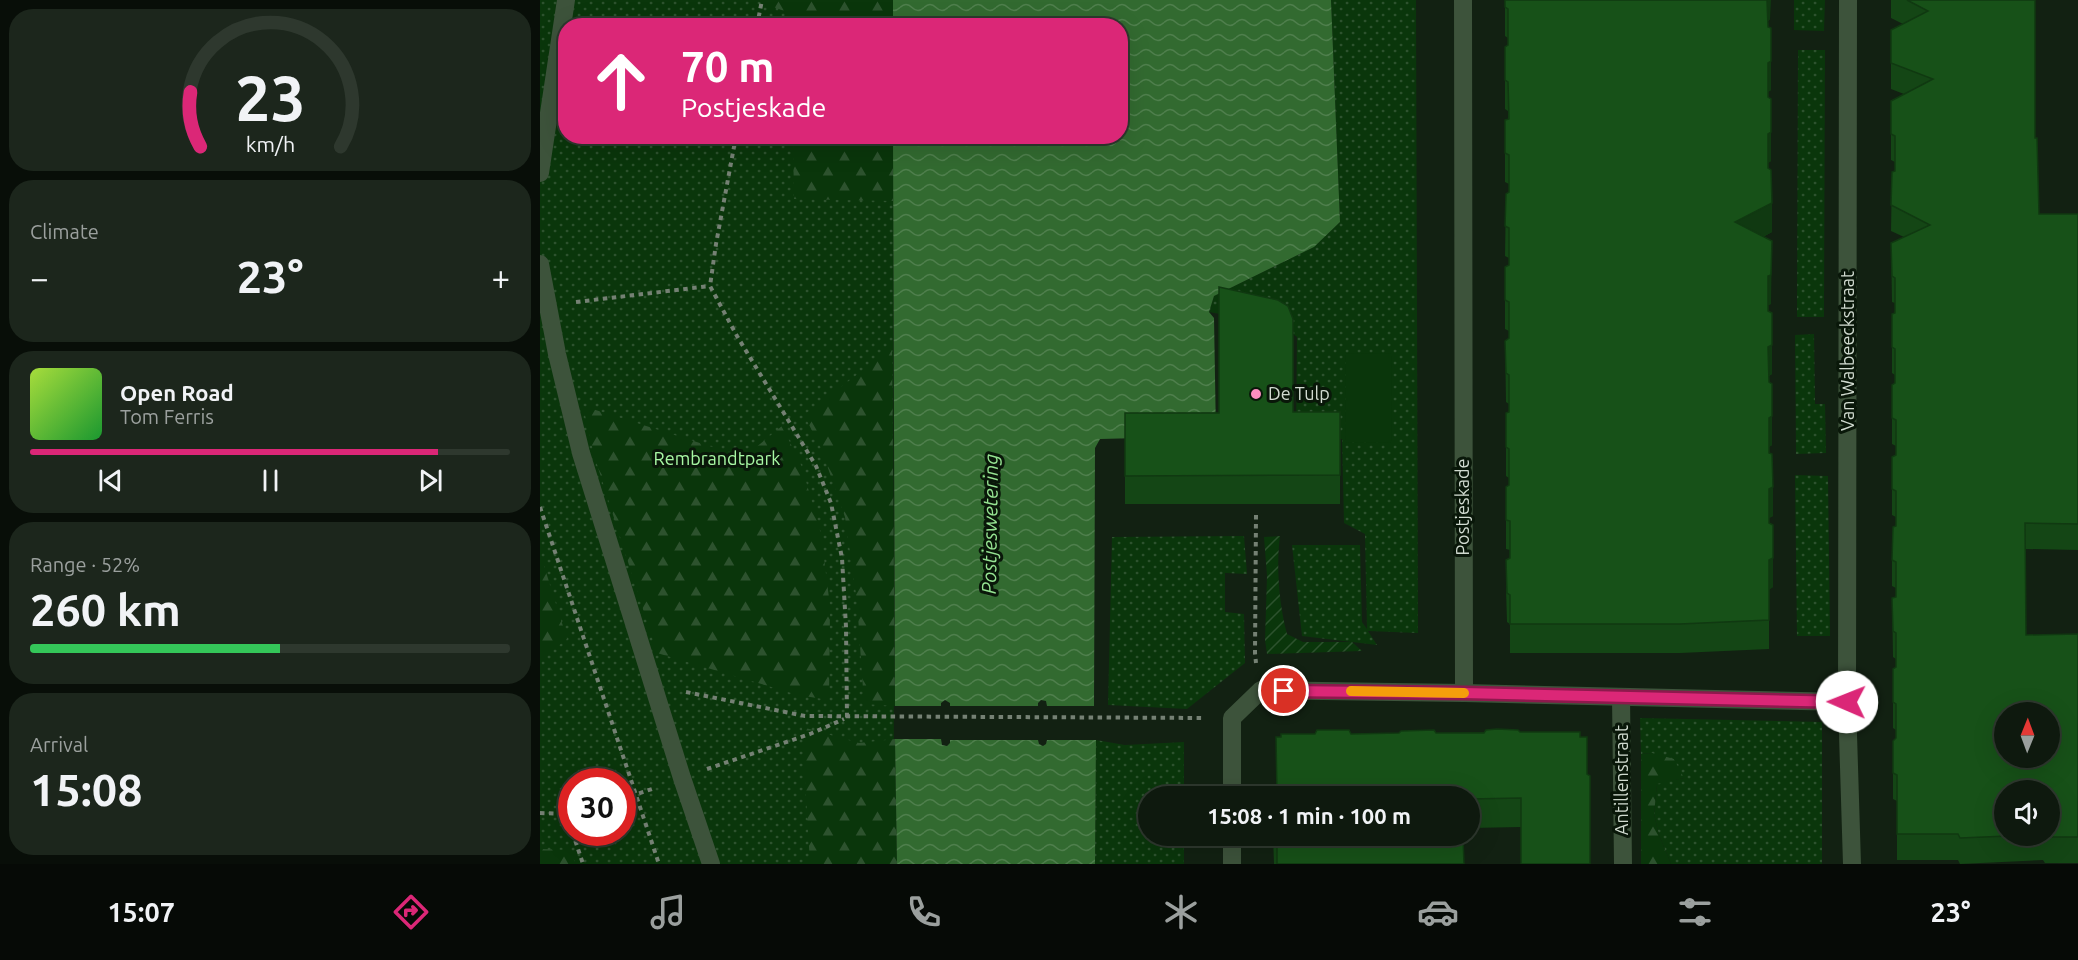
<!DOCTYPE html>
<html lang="en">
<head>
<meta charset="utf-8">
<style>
	:root { --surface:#0e190e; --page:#1c261c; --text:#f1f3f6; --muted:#9ba09e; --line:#2e382e; --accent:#db2777 }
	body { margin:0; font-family:Ubuntu,sans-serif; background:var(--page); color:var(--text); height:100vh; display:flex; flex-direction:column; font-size:22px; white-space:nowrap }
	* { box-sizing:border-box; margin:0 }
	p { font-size:20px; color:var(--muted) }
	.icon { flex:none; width:33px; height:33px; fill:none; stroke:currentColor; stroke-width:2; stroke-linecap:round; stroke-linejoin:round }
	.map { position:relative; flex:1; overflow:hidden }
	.panel { display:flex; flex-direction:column; gap:9px; padding:9px; background:#080e08; width:540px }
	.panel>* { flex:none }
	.hud { position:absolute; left:18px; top:18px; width:570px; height:126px; border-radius:24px; box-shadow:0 6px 24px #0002,0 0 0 2px var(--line); background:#db2777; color:#fff; overflow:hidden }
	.needle { width:39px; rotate:1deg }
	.controls { position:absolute; left:1454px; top:702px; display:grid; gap:12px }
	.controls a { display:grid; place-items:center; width:66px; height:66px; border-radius:50%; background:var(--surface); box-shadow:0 6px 24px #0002,0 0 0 2px var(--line); font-size:30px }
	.speed { position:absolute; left:18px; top:768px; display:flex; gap:12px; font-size:30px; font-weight:700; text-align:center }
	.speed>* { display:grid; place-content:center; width:78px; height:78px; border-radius:50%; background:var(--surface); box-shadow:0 6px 24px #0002,0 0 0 2px var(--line); line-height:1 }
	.speed .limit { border:9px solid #d22; background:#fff; color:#111 }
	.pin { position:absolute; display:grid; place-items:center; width:51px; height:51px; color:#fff; margin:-26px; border:3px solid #fff; border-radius:50%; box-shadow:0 2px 6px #0007 }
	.me { position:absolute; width:66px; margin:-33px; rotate:271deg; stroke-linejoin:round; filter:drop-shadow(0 0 4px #0008) }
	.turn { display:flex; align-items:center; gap:21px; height:126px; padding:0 24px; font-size:27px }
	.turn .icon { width:78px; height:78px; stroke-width:2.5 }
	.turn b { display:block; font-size:42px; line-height:51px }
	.big { font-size:45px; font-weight:600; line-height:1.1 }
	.panel .tile { flex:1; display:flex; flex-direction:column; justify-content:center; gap:9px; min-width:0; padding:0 21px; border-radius:24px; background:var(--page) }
	.panel .dial { align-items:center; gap:0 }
	.dial svg { height:156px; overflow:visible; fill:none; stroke:var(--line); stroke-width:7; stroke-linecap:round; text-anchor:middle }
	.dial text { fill:var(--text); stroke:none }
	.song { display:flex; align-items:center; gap:18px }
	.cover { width:72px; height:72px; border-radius:9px; background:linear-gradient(135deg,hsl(80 70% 55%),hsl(130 70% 35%)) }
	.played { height:6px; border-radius:3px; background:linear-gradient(90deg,var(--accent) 85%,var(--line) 85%) }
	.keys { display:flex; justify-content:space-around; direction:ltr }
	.heat { display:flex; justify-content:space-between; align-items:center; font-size:33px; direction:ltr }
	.charge { height:9px; border-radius:4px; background:linear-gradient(90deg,#34c759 52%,var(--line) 0) }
	.trip { position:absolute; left:598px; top:786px; width:342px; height:60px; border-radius:30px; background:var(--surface); box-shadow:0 6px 24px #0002,0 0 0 2px var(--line); font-weight:600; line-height:60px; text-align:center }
	.tabs { display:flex; height:96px; justify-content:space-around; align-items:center; background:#060a06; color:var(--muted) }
	.tabs .icon { width:42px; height:42px }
	.tabs .active { color:var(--accent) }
	.tabs b { font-size:27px; color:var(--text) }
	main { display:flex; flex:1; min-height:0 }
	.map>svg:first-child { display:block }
	.grass { fill:url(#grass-dots); fill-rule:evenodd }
	.forest { fill:url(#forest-firs) }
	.garden { fill:url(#garden-furrows) }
	.pitch { fill:#0a360b }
	.water { fill:url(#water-waves) }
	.pier { fill:#122112 }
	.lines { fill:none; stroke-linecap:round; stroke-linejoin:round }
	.path { stroke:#758174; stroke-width:4; stroke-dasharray:4.5 4.5; stroke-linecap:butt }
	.pedestrian { stroke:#3d533b; stroke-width:18 }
	.minor { stroke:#3d533b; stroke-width:18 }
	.wall { fill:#144615; fill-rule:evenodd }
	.shaded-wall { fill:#103911 }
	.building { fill:#175118; stroke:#103911; stroke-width:1.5; fill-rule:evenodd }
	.route-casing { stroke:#8e194d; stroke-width:15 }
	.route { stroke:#db2777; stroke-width:10 }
	.slow { stroke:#f59e0b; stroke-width:10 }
	.poi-dot { fill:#fd8ebf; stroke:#091709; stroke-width:2 }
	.labels { text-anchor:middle; stroke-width:6; stroke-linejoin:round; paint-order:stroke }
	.street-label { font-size:18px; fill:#d1dbd0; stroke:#091709 }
	.poi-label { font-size:18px; fill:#d1dbd0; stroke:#091709; text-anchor:start }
	.park-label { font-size:18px; fill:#a8f8a4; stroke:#091709 }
	.water-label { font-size:20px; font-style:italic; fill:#96e492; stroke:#091709 }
</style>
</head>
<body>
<main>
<section class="panel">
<div class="tile dial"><svg viewBox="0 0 100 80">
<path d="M14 69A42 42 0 1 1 86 69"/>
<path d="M14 69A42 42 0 0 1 9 41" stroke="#db2777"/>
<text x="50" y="56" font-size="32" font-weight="700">23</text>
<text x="50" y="72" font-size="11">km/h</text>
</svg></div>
<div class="tile"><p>Climate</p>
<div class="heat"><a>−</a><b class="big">23°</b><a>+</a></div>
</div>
<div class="tile">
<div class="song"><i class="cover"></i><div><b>Open Road</b><p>Tom Ferris</p></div></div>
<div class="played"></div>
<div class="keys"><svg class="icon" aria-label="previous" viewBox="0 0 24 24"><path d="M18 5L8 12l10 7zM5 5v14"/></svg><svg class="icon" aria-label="pause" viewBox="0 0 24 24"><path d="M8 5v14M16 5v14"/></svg><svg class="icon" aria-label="next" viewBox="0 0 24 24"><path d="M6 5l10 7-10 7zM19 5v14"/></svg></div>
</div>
<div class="tile"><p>Range · 52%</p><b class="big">260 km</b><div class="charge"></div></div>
<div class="tile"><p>Arrival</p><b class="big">15:08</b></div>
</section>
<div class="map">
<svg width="1538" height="864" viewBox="0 0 1538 864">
	<defs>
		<pattern id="grass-dots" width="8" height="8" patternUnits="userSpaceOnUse" patternTransform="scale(1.5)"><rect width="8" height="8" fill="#0a360b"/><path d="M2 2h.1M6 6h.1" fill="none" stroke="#2d522e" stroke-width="1.8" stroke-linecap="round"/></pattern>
		<pattern id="forest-firs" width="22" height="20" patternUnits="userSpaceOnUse" patternTransform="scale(1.5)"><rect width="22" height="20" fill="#0a360b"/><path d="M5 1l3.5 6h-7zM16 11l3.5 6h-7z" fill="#2d522e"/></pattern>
		<pattern id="garden-furrows" width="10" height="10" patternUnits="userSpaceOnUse" patternTransform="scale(1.5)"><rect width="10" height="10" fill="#0a360b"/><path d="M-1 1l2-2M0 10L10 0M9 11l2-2" fill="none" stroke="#2d522e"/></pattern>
		<pattern id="water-waves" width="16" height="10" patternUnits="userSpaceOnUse" patternTransform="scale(1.5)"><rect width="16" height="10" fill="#326a30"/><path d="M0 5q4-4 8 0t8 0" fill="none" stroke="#4f7f4d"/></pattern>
	</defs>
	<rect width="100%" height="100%" fill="#122112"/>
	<g class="grass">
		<path d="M0,0H353V25L26,26V136L353,137L354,864H0ZM32,782H82V832H32Z"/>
		<path d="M791,0H876L878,633L828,631L837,645L762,636L752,545H820L822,622L827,629L825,534L804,523L802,439L756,438L757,337L742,325L669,312L674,296L774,247L800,222Z"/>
		<path d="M1254,0H1285L1284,31L1254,30Z"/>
		<path d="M1258,50H1285L1284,317H1257Z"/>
		<path d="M1274,334L1275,404H1285L1286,453L1256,454L1255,335Z"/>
		<path d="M1255,475L1288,476L1290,636H1257Z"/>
		<path d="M704,536L707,574L685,573V612L704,614L705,663L647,709L568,705L572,537Z"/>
		<path d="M1100,718L1282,722V864H1131L1119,835L1114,814L1117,783L1144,778L1112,753L1101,754Z"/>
		<path d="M556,740L585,745L644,742V796H609V836H644V864H555Z"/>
	</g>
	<g class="forest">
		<path d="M215,0H353V25H252V14Z"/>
		<path d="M253,137H353V201L254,199Z"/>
		<path d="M352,348L355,706L324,704L317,601L305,517L281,448L264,415Z"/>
		<path d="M43,406L204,457L242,426L262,467L281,534L290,606L289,700L258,695L117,653L54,455Z"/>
		<path d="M0,553L27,639L0,660Z"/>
		<path d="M262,727L319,743L355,739L357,864H270Z"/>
		<path d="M1112,753L1134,759L1144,778L1117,784L1114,814L1119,835L1131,864H1101V754Z"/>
		<path d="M0,849L29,850L36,864H0Z"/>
	</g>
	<path class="garden" d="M740,536C736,567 739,604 747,634L763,642H812L822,651L727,654L725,640L727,576L724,537Z"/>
	<path class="pitch" d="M806,353L852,354L851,443L805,442Z"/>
	<path class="water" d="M353,0H791L800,222L774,247L674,296L669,312L674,318L676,436L560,439L555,448L554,706H507L506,701L501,700L498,703V740L499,744L503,746L506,744L507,740H556L555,864H357L355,739H401L402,745L407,746L410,743V703L405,700L401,703V706H355L353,137L580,136V26L353,25Z"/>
	<rect class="pier" x="407" y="706" width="94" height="34"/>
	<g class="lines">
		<g class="path">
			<path d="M217,26L222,0"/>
			<path d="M196,136L176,244L170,286L197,336L276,466L291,503L302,558L306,627L307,718"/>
			<path d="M36,302L170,286"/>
			<path d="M0,507L119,864"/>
			<path d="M716,515L715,653L716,663"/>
			<path d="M146,692L265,716L664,718"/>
			<path d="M167,769L270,734L304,719"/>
			<path d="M82,799L115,788"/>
			<path d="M0,813L32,814"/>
			<path d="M34,832L35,840L43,864"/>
		</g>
		<g class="pedestrian">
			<path d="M0,173L26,0"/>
			<path d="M0,264L17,354L41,453L142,778L171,864"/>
		</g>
		<g class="minor">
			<path d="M1308,0L1307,702L1312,864"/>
			<path d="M924,693L1307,702"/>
			<path d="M1081,697L1083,864"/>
			<path d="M692,796V718L721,690L924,693L923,0"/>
			<path d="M692,836V864"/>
		</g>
	</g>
	<g class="wall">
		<path d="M965,0L1230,19L1228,21L1231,90L1228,92L1231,161L1228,163L1232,232L1223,237L1231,304L1228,305L1232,374L1229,376L1232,445L1229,447L1233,516L1229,518V524L1233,587L1229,589V649L1140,653H970V624L967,622L966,589L970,558V550L966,549V487L969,485V478L966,476V413L969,412V404L966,402L965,341L969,338V331L965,329V267L969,266V258L965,256L966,194L969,192V184L965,182V120L968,119V111L965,109V47L968,45V38L965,36Z"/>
		<path d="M1351,0H1495V138L1499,214H1538V550L1486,549V635L1538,634V863H1505L1503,860L1420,864L1418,860H1357V801L1353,799V741L1356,738V730L1353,728V669L1356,668V659L1353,657L1352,598L1356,597V588L1352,586V560L1356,526V517L1352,515V457L1356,455V446L1352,444V385L1355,383V375L1352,373V314L1355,313V303L1352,302L1351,243L1364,237L1351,231L1352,172L1355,171V162L1351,160V101L1364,94L1351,89V30L1363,24L1351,18ZM1509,790V836H1464Z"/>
		<path d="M800,412V504H585V413Z"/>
		<path d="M980,732H1040L981,827L930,828V796L811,734Z"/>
		<path d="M733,836H923L924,864H734Z"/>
	</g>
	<g class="shaded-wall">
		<path d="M1227,0H1231L1230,19L1227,21Z"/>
		<path d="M1231,61V90L1228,92V63Z"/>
		<path d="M1231,132V161L1228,163V134Z"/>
		<path d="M1232,203V232L1195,251V222Z"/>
		<path d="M1232,241L1231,304L1228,305V276Z"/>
		<path d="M1232,335V374L1228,376V347Z"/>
		<path d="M1232,416V445L1229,447V418Z"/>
		<path d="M1233,487V516L1229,518V553V489Z"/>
		<path d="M1233,558V587L1229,590V560Z"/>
	</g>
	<g class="building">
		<path d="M965,0H1227L1228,27L1231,28V61L1228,63V97L1231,99V132L1228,134V168L1231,170L1232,203L1195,222L1232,241L1231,275L1228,276V311L1232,313V345L1228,347L1229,382L1232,384V416L1229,418V453L1232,454L1233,487L1229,489V523L1233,525V558L1229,560V620L1140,624H970V595L967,593L966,560L970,558V521L966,520V487L969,485V449L966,447V413L969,412V375L966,373L965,341L969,338V302L965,300V267L969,265V228L965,226L966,194L969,192V155L965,153V120L969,119L968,82L965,80V47L968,45V9L965,7Z"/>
		<path d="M1367,0H1495V138H1497L1499,214H1538V524L1485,523L1486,635L1538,634V837H1505L1504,836H1509V790H1464V836H1468L1420,838L1418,834H1357V775L1353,773V741L1356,738V704L1353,702V669L1356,667V633L1353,631L1352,598L1356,597V562L1352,560L1353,527L1356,526V491L1352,489V457L1356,455V420L1352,418V385L1355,383V349L1352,347V314L1355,313V278L1352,276L1351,243L1390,225L1351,205L1352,172L1355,171V136L1351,134V101L1393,79L1351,63V30L1388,11ZM1464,712H1509V758H1464Z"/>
		<path d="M679,287L738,300L748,306L753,319V412H800V475L585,476V413H679Z"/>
		<path d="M957,729L978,730L980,732H1040V737H1047V774L1050,776V864H981V798L930,799V796H737L736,737H741V734H775L777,730H809L811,734L859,733L861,731L894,730L896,733H944L946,730Z"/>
		<path d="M734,836H923L924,864H737V837Z"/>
	</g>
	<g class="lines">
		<defs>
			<path id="route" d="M744,691L924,693L1307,702"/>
		</defs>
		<use href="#route" class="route-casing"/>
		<use href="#route" class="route"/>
		<path class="slow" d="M811,691L924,693"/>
	</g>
	<circle class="poi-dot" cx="716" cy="394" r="6"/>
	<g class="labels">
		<g class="street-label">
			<text transform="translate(1308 351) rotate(-90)" y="6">Van Walbeeckstraat</text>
			<text transform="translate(923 507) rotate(-90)" y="6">Postjeskade</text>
			<text transform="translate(1082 780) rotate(-90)" y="6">Antillenstraat</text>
		</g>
		<g class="poi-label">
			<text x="728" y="400">De Tulp</text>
		</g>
		<g class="park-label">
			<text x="177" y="465">Rembrandtpark</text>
		</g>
		<g class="water-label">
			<text transform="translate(450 524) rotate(-89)" y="7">Postjeswetering</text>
		</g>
	</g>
</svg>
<div class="controls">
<a><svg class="needle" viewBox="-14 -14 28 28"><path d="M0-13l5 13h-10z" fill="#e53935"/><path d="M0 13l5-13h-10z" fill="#9ba09e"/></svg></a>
<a><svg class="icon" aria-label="sound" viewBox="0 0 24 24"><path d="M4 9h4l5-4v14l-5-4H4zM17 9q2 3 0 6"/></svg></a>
</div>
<div class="speed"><div class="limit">30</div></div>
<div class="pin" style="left:744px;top:691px;background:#d93025"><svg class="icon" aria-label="arrive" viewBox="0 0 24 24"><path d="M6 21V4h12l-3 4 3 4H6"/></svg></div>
<svg class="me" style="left:1307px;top:702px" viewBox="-20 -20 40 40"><circle r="19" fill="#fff"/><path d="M0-13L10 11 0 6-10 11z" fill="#db2777"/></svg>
<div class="trip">15:08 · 1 min · 100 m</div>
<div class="hud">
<div class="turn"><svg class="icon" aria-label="ahead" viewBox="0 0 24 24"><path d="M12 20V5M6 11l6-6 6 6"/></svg><div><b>70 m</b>Postjeskade</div></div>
</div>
</div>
</main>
<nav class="tabs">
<b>15:07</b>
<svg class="icon active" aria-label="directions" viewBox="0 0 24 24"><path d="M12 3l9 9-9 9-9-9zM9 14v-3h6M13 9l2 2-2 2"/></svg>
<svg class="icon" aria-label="music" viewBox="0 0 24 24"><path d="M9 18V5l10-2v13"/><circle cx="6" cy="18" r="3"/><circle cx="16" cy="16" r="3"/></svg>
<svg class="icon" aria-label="phone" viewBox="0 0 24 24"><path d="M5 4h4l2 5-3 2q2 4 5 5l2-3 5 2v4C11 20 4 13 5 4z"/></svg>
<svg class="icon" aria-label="climate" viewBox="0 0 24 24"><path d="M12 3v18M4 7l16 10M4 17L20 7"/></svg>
<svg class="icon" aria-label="car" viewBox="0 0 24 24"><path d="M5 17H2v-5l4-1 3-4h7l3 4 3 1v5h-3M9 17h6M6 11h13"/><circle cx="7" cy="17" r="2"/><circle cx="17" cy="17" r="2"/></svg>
<svg class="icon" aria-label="filters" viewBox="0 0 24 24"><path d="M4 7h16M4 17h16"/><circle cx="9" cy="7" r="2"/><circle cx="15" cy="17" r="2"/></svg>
<b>23°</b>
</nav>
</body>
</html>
